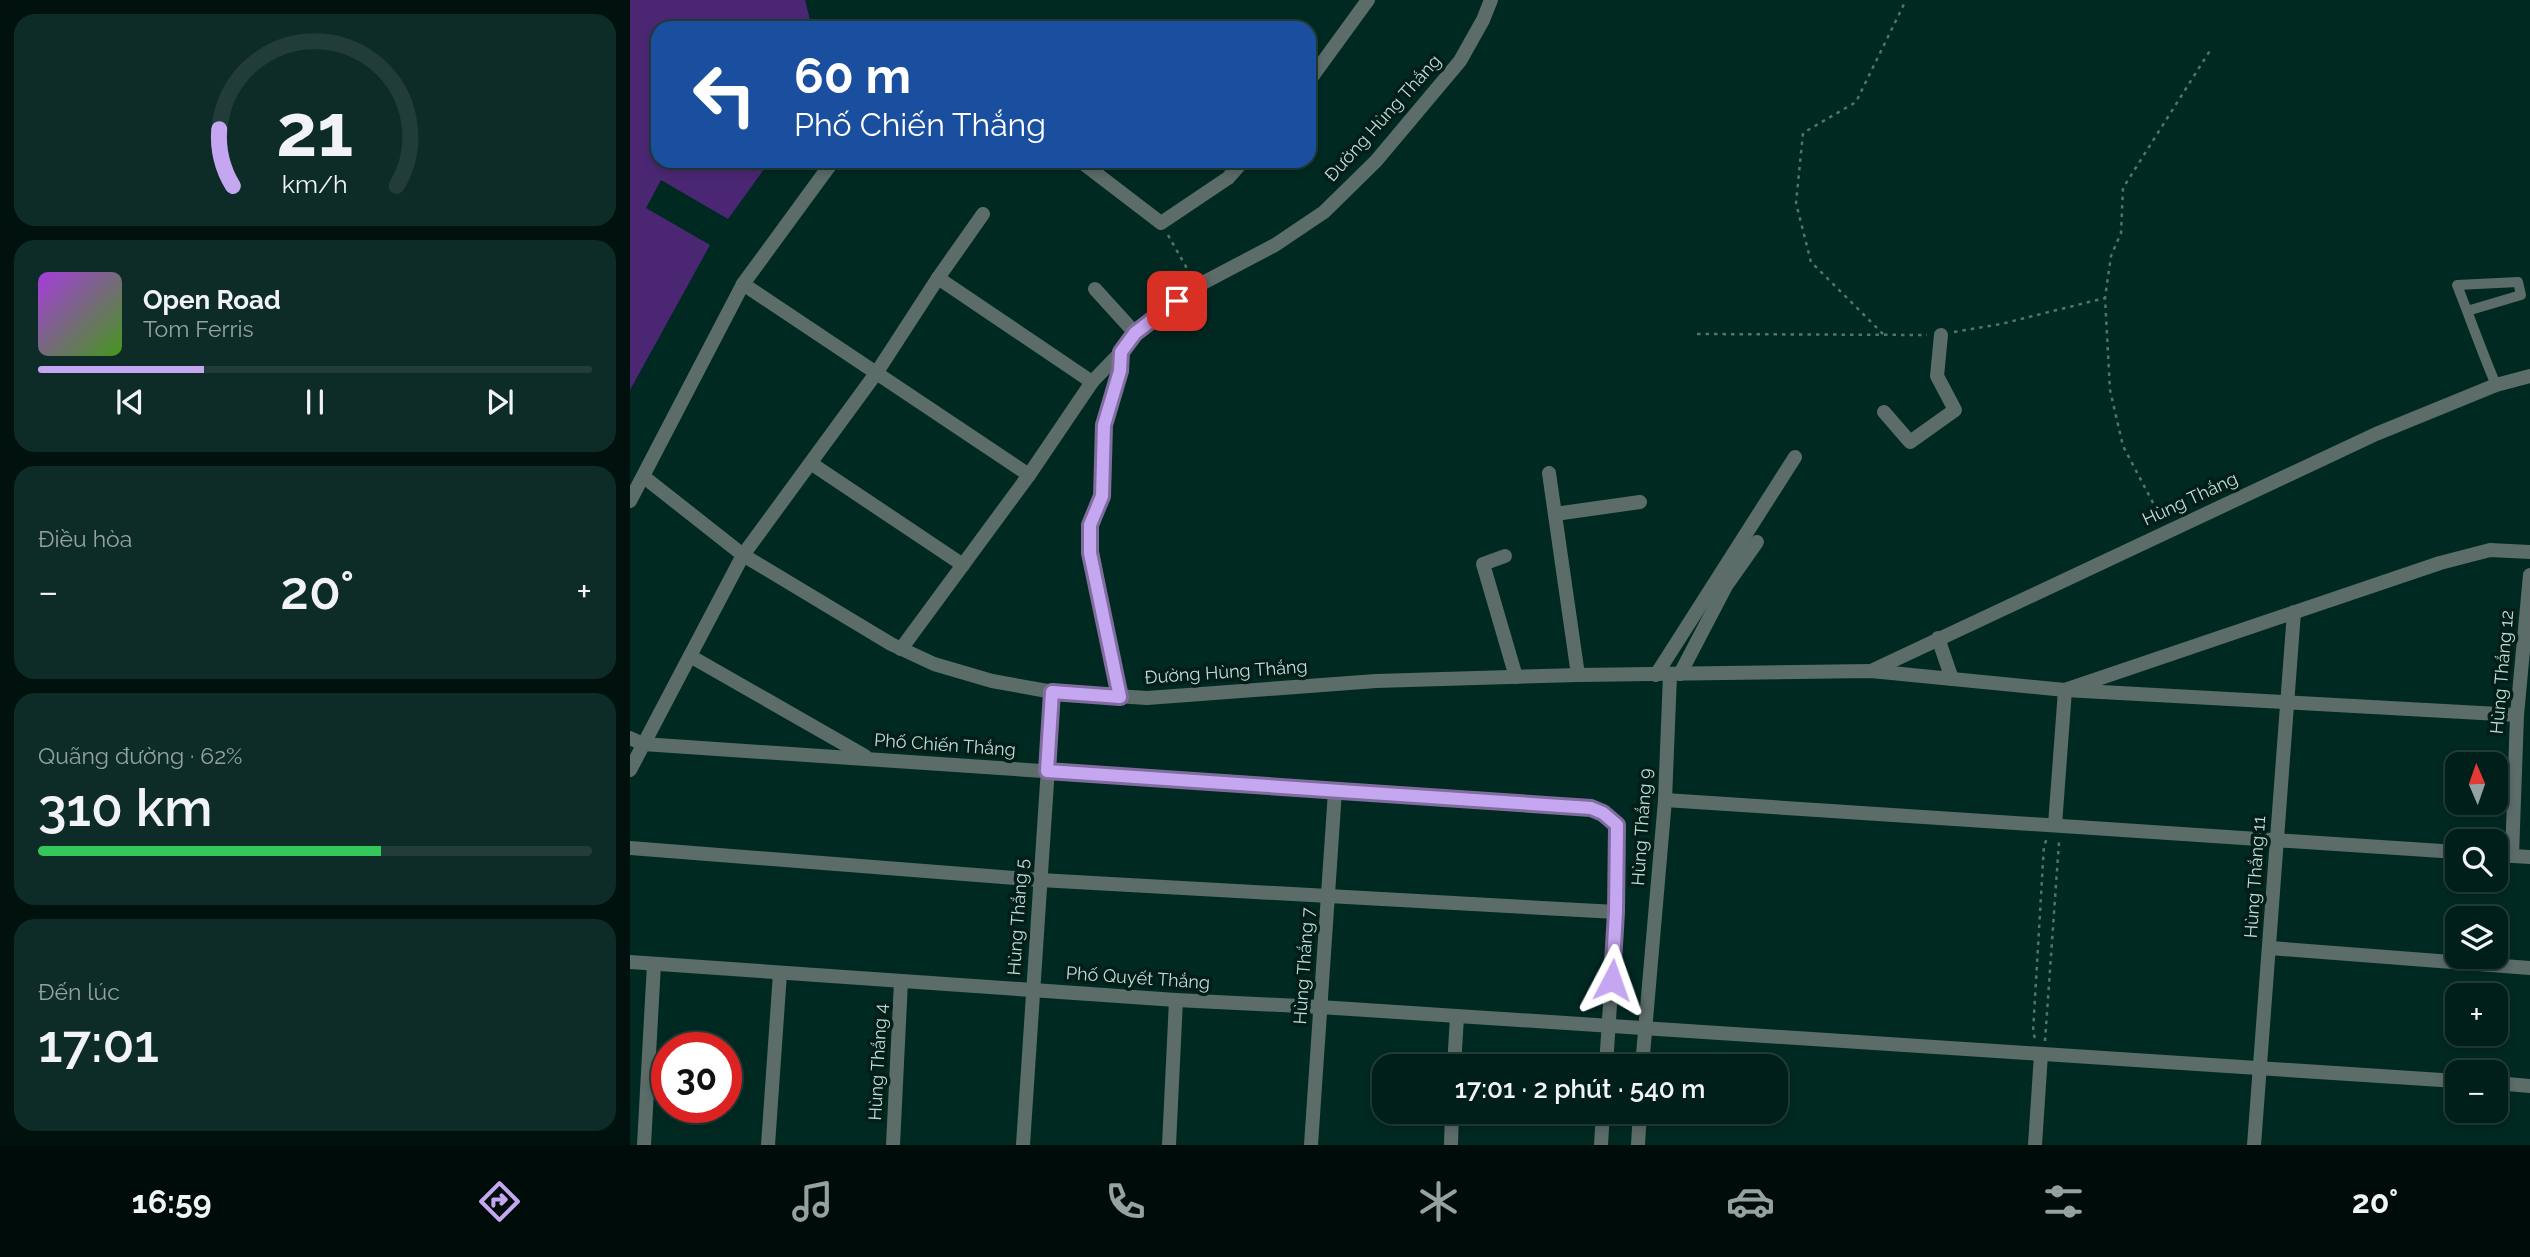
<!DOCTYPE html>
<html lang="vi">
<head>
<meta charset="utf-8">
<style>
	:root { --surface:#001f1a; --page:#0e2c27; --text:#f1f3f6; --muted:#95a2a2; --line:#223d39; --accent:#c5a7f1 }
	body { margin:0; font-family:Raleway,sans-serif; background:var(--page); color:var(--text); height:100vh; display:flex; flex-direction:column; font-size:26px; white-space:nowrap }
	* { box-sizing:border-box; margin:0 }
	p { font-size:23px; color:var(--muted) }
	.icon { flex:none; width:38px; height:38px; fill:none; stroke:currentColor; stroke-width:2; stroke-linecap:round; stroke-linejoin:round }
	.map { position:relative; flex:1; overflow:hidden }
	.drawer { display:flex; flex-direction:column; gap:14px; padding:14px; background:#00110e; width:630px }
	.drawer>* { flex:none }
	.hud { position:absolute; left:21px; top:21px; width:665px; height:147px; border-radius:21px; box-shadow:0 4px 10px #0003,0 0 0 2px var(--line); background:#1a4fa0; color:#fff; overflow:hidden }
	.needle { width:46px; rotate:358deg }
	.controls { position:absolute; left:1815px; top:752px; display:grid; gap:14px }
	.controls a { display:grid; place-items:center; width:63px; height:63px; border-radius:14px; background:var(--surface); box-shadow:0 4px 10px #0003,0 0 0 2px var(--line); font-size:35px }
	.speed { position:absolute; left:21px; top:1032px; display:flex; gap:14px; font-size:35px; font-weight:700; text-align:center }
	.speed>* { display:grid; place-content:center; width:91px; height:91px; border-radius:50%; background:var(--surface); box-shadow:0 4px 10px #0003,0 0 0 2px var(--line); line-height:1 }
	.speed .limit { border:10px solid #d22; background:#fff; color:#111 }
	.pin { position:absolute; display:grid; place-items:center; width:60px; height:60px; color:#fff; margin:-30px; border-radius:14px; box-shadow:0 4px 10px #0006 }
	.me { position:absolute; width:77px; margin:-38px; rotate:4deg; stroke-linejoin:round; filter:drop-shadow(0 0 5px #0008) }
	.turn { display:flex; align-items:center; gap:24px; height:147px; padding:0 28px; font-size:32px }
	.turn .icon { width:91px; height:91px; stroke-width:2.5 }
	.turn b { display:block; font-size:49px; line-height:60px }
	.big { font-size:52px; font-weight:600; line-height:1.1 }
	.drawer .card { flex:1; display:flex; flex-direction:column; justify-content:center; gap:10px; min-width:0; padding:0 24px; border-radius:21px; background:var(--page) }
	.drawer .dial { align-items:center; gap:0 }
	.dial svg { height:182px; overflow:visible; fill:none; stroke:var(--line); stroke-width:7; stroke-linecap:round; text-anchor:middle }
	.dial text { fill:var(--text); stroke:none }
	.song { display:flex; align-items:center; gap:21px }
	.cover { width:84px; height:84px; border-radius:10px; background:linear-gradient(135deg,hsl(280 70% 55%),hsl(100 70% 35%)) }
	.played { height:7px; border-radius:4px; background:linear-gradient(90deg,var(--accent) 30%,var(--line) 30%) }
	.keys { display:flex; justify-content:space-around; direction:ltr }
	.heat { display:flex; justify-content:space-between; align-items:center; font-size:38px; direction:ltr }
	.charge { height:10px; border-radius:5px; background:linear-gradient(90deg,#34c759 62%,var(--line) 0) }
	.trip { position:absolute; left:742px; top:1054px; width:416px; height:70px; border-radius:21px; background:var(--surface); box-shadow:0 4px 10px #0003,0 0 0 2px var(--line); font-weight:600; line-height:70px; text-align:center }
	.tabs { display:flex; height:112px; justify-content:space-around; align-items:center; background:#000c0a; color:var(--muted) }
	.tabs .icon { width:49px; height:49px }
	.tabs .active { color:var(--accent) }
	.tabs b { font-size:32px; color:var(--text) }
	main { display:flex; flex:1; min-height:0 }
	.map>svg:first-child { display:block }
	.water { fill:#4b2773 }
	.lines { fill:none; stroke-linecap:round; stroke-linejoin:round }
	.path { stroke:#53746d; stroke-width:2.5; stroke-dasharray:3.5 5; stroke-linecap:butt }
	.service { stroke:#5c6c68; stroke-width:10 }
	.minor { stroke:#5c6c68; stroke-width:14 }
	.tertiary { stroke:#5c6c68; stroke-width:14 }
	.route-casing { stroke:#806d9d; stroke-width:18 }
	.route { stroke:#c5a7f1; stroke-width:12 }
	.labels { text-anchor:middle; stroke-width:7; stroke-linejoin:round; paint-order:stroke }
	.street-label { font-size:18px; fill:#c7dbd6; stroke:#011e18 }
</style>
</head>
<body>
<main>
<section class="drawer">
<div class="card dial"><svg viewBox="0 0 100 80">
<path d="M14 69A42 42 0 1 1 86 69"/>
<path d="M14 69A42 42 0 0 1 8 44" stroke="#c5a7f1"/>
<text x="50" y="56" font-size="32" font-weight="700">21</text>
<text x="50" y="72" font-size="11">km/h</text>
</svg></div>
<div class="card">
<div class="song"><i class="cover"></i><div><b>Open Road</b><p>Tom Ferris</p></div></div>
<div class="played"></div>
<div class="keys"><svg class="icon" aria-label="previous" viewBox="0 0 24 24"><path d="M18 5L8 12l10 7zM5 5v14"/></svg><svg class="icon" aria-label="pause" viewBox="0 0 24 24"><path d="M8 5v14M16 5v14"/></svg><svg class="icon" aria-label="next" viewBox="0 0 24 24"><path d="M6 5l10 7-10 7zM19 5v14"/></svg></div>
</div>
<div class="card"><p>Điều hòa</p>
<div class="heat"><a>−</a><b class="big">20°</b><a>+</a></div>
</div>
<div class="card"><p>Quãng đường · 62%</p><b class="big">310 km</b><div class="charge"></div></div>
<div class="card"><p>Đến lúc</p><b class="big">17:01</b></div>
</section>
<div class="map">
<svg width="1900" height="1145" viewBox="0 0 1900 1145">
	<rect width="100%" height="100%" fill="#002922"/>
	<path class="water" d="M0,0H175L182,28H28V161H140L98,219L31,180L16,208L80,245L0,390Z"/>
	<g class="lines">
		<g class="path">
			<path d="M538,235L559,272"/>
			<path d="M1324,332L1371,324L1475,298"/>
			<path d="M1067,334L1297,335"/>
			<path d="M1253,334L1181,262L1166,203L1173,133L1226,102L1276,0"/>
			<path d="M1531,518L1493,446L1480,390L1475,298L1481,256L1491,233L1493,188L1581,49"/>
			<path d="M1405,1038L1403,1032L1414,845L1417,839"/>
			<path d="M1415,1041L1429,842"/>
		</g>
		<path class="service" d="M1837,311L1891,295L1888,282L1827,285C1840,318 1852,352 1866,385"/>
		<g class="minor">
			<path d="M679,81L738,0"/>
			<path d="M450,161L531,223L598,178L613,161"/>
			<path d="M308,278L462,382"/>
			<path d="M113,284L399,475"/>
			<path d="M465,289L505,333"/>
			<path d="M1254,412L1280,442L1325,410L1307,376L1311,335"/>
			<path d="M182,464L333,565"/>
			<path d="M919,473L948,675"/>
			<path d="M14,477L113,555L261,644L304,664L362,681L423,692L517,698L746,681L948,675L1241,671L1435,690L1887,715"/>
			<path d="M0,501L113,284L203,161"/>
			<path d="M925,514L1010,502"/>
			<path d="M875,556L853,564L886,677"/>
			<path d="M1308,638L1322,679"/>
			<path d="M271,649L399,475L462,382L491,352"/>
			<path d="M60,656L235,756"/>
			<path d="M1050,674L1096,586L1127,542"/>
			<path d="M1026,675L1165,457"/>
			<path d="M490,697L460,541V525L473,491L474,425L490,371L491,352L505,333L567,286L645,245L694,212L746,161L830,61L853,20L861,0"/>
			<path d="M0,738L13,744L961,808L973,813L987,825L986,912L976,1066"/>
			<path d="M0,770L113,555L247,372L308,278L353,214"/>
			<path d="M1035,800L1827,852"/>
			<path d="M1425,825L1435,690L1810,563L1860,550L1900,552"/>
			<path d="M0,848L410,880L986,912"/>
			<path d="M1866,855L1900,857"/>
			<path d="M1882,856L1887,715L1900,575"/>
			<path d="M1640,948L1900,968"/>
			<path d="M0,962L546,1000L690,1007L1827,1081"/>
			<path d="M824,1066L827,1017"/>
			<path d="M1012,1066L1035,800L1040,675"/>
			<path d="M1866,1083L1900,1086"/>
			<path d="M14,1145L24,964"/>
			<path d="M138,1145L150,973"/>
			<path d="M263,1145L271,981"/>
			<path d="M393,1145L423,692"/>
			<path d="M539,1145L546,1000"/>
			<path d="M681,1145L705,791"/>
			<path d="M821,1145L822,1111"/>
			<path d="M971,1145L973,1111"/>
			<path d="M1008,1145L1010,1111"/>
			<path d="M1405,1145L1411,1054"/>
			<path d="M1624,1145L1664,612"/>
		</g>
		<path class="tertiary" d="M1241,671L1746,434L1866,385L1900,376"/>
	</g>
	<g class="lines">
		<defs>
			<path id="route" d="M547,301L505,333L491,352L490,371L474,425L472,496L460,525V553L490,697L422,692L417,771L961,808L973,813L987,825L986,912L982,980"/>
		</defs>
		<use href="#route" class="route-casing"/>
		<use href="#route" class="route"/>
	</g>
	<g class="labels">
		<g class="street-label">
			<text transform="translate(753 118) rotate(-48)" y="6">Đường Hùng Thắng</text>
			<text transform="translate(1560 499) rotate(-25)" y="6">Hùng Thắng</text>
			<text transform="translate(596 672) rotate(-4)" y="6">Đường Hùng Thắng</text>
			<text transform="translate(1872 672) rotate(-85)" y="6">Hùng Thắng 12</text>
			<text transform="translate(315 745) rotate(4)" y="6">Phố Chiến Thắng</text>
			<text transform="translate(1012 827) rotate(-86)" y="6">Hùng Thắng 9</text>
			<text transform="translate(1625 877) rotate(-86)" y="6">Hùng Thắng 11</text>
			<text transform="translate(388 917) rotate(-86)" y="6">Hùng Thắng 5</text>
			<text transform="translate(674 966) rotate(-86)" y="6">Hùng Thắng 7</text>
			<text transform="translate(508 978) rotate(4)" y="6">Phố Quyết Thắng</text>
			<text transform="translate(248 1062) rotate(-87)" y="6">Hùng Thắng 4</text>
		</g>
	</g>
</svg>
<div class="controls">
<a><svg class="needle" viewBox="-14 -14 28 28"><path d="M0-13l5 13h-10z" fill="#e53935"/><path d="M0 13l5-13h-10z" fill="#95a2a2"/></svg></a>
<a><svg class="icon" aria-label="search" viewBox="0 0 24 24"><circle cx="10" cy="10" r="6"/><path d="M15 15l6 6"/></svg></a>
<a><svg class="icon" aria-label="layers" viewBox="0 0 24 24"><path d="M12 4l9 5-9 5-9-5zM3 14l9 5 9-5"/></svg></a>
<a>+</a>
<a>−</a>
</div>
<div class="speed"><div class="limit">30</div></div>
<div class="pin" style="left:547px;top:301px;background:#d93025"><svg class="icon" aria-label="arrive" viewBox="0 0 24 24"><path d="M6 21V4h12l-3 4 3 4H6"/></svg></div>
<svg class="me" style="left:982px;top:980px" viewBox="-20 -20 40 40"><path d="M0-17L14 15 0 8-14 15z" fill="#c5a7f1" stroke="#fff" stroke-width="4"/></svg>
<div class="trip">17:01 · 2 phút · 540 m</div>
<div class="hud">
<div class="turn"><svg class="icon" aria-label="left" viewBox="0 0 24 24"><path d="M17 20v-9H6M10 6l-5 5 5 5"/></svg><div><b>60 m</b>Phố Chiến Thắng</div></div>
</div>
</div>
</main>
<nav class="tabs">
<b>16:59</b>
<svg class="icon active" aria-label="directions" viewBox="0 0 24 24"><path d="M12 3l9 9-9 9-9-9zM9 14v-3h6M13 9l2 2-2 2"/></svg>
<svg class="icon" aria-label="music" viewBox="0 0 24 24"><path d="M9 18V5l10-2v13"/><circle cx="6" cy="18" r="3"/><circle cx="16" cy="16" r="3"/></svg>
<svg class="icon" aria-label="phone" viewBox="0 0 24 24"><path d="M5 4h4l2 5-3 2q2 4 5 5l2-3 5 2v4C11 20 4 13 5 4z"/></svg>
<svg class="icon" aria-label="climate" viewBox="0 0 24 24"><path d="M12 3v18M4 7l16 10M4 17L20 7"/></svg>
<svg class="icon" aria-label="car" viewBox="0 0 24 24"><path d="M5 17H2v-5l4-1 3-4h7l3 4 3 1v5h-3M9 17h6M6 11h13"/><circle cx="7" cy="17" r="2"/><circle cx="17" cy="17" r="2"/></svg>
<svg class="icon" aria-label="filters" viewBox="0 0 24 24"><path d="M4 7h16M4 17h16"/><circle cx="9" cy="7" r="2"/><circle cx="15" cy="17" r="2"/></svg>
<b>20°</b>
</nav>
</body>
</html>
